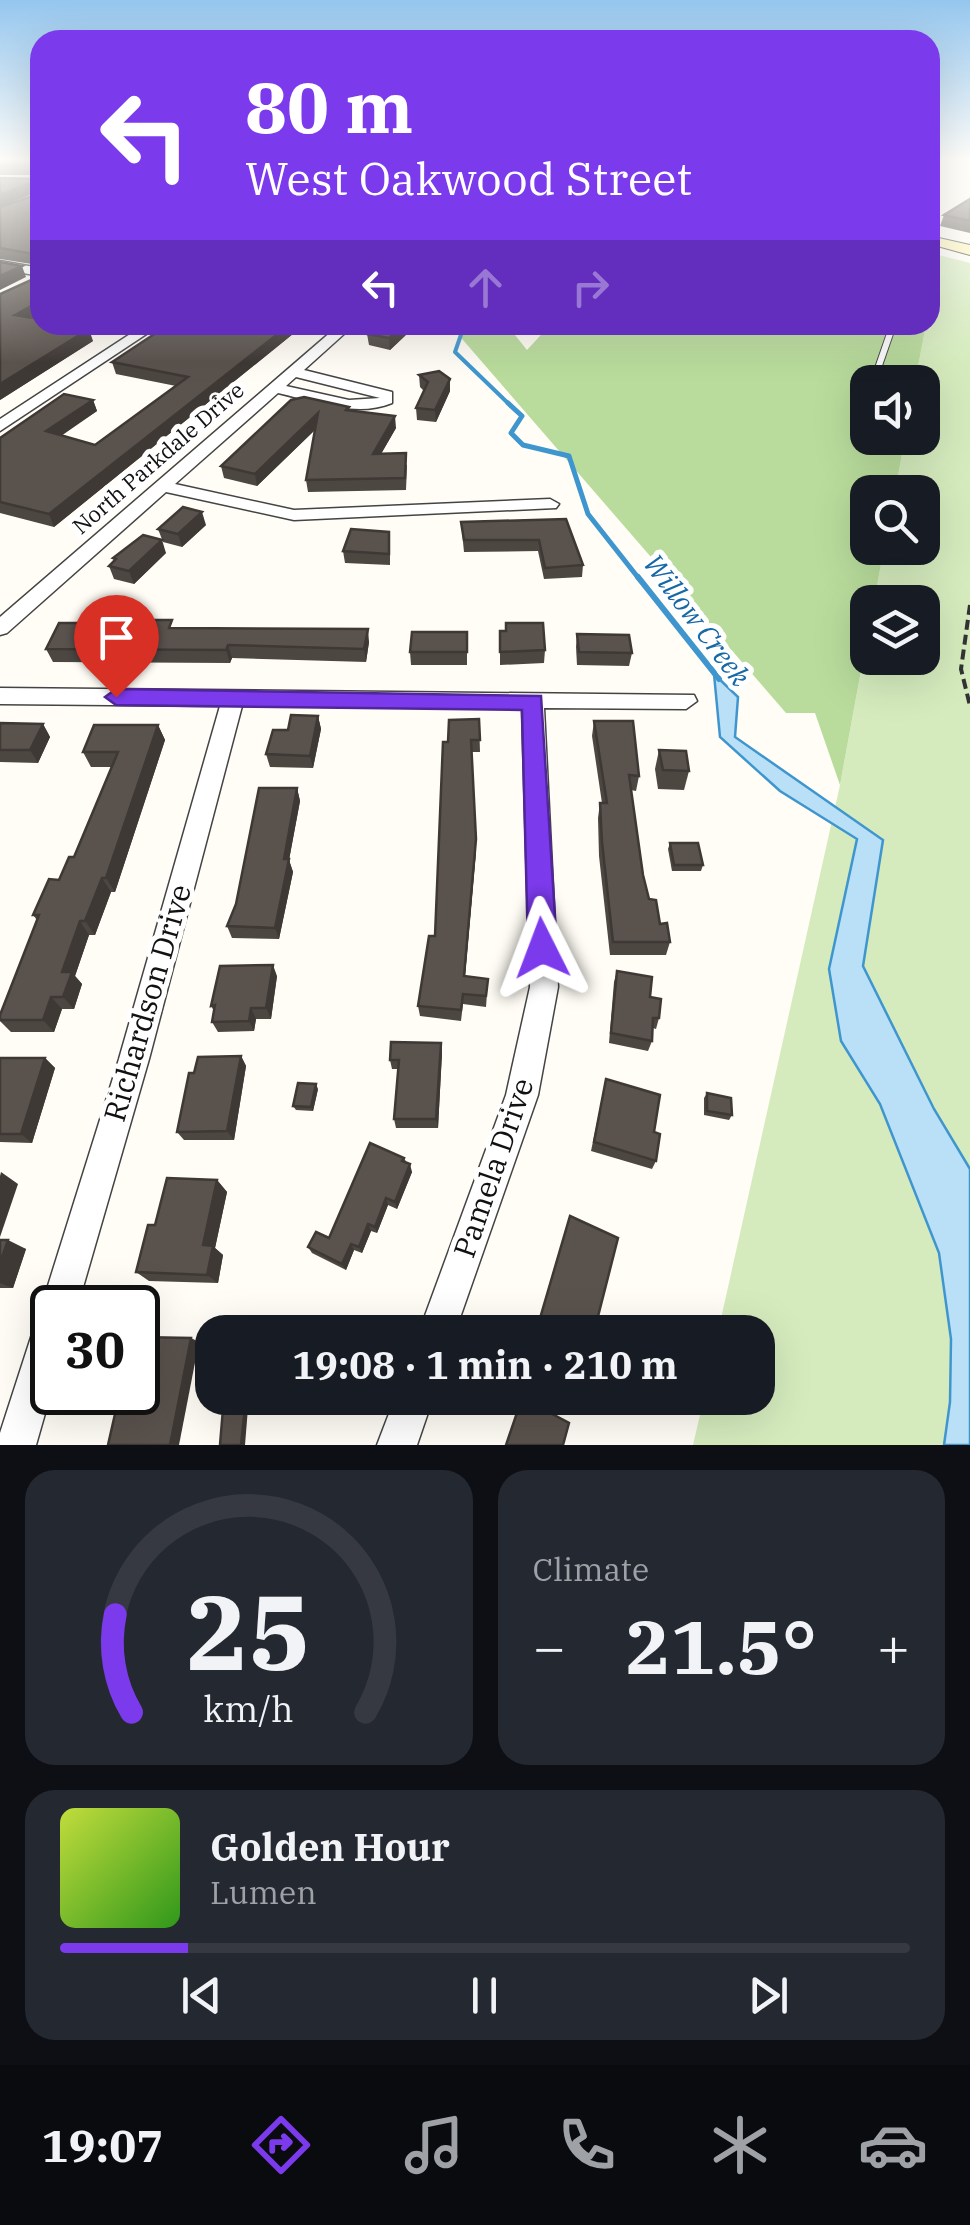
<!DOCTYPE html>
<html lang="en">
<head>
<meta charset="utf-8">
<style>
	:root { --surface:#171b24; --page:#242831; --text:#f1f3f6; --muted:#9ea1a6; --line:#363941; --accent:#7c3aed }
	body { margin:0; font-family:"IBM Plex Serif",serif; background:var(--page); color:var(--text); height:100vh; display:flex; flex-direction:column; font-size:38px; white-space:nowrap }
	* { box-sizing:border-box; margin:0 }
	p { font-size:32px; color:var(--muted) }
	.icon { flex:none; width:55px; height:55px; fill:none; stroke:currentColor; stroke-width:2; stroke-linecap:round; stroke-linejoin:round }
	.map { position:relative; height:1445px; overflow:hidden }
	.panel { display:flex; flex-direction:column; gap:25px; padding:25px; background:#0d0f14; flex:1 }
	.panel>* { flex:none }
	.hud { position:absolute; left:30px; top:30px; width:910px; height:305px; border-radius:30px; box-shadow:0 10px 40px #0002; background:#7c3aed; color:#fff; overflow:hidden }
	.controls { position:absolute; left:850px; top:365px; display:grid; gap:20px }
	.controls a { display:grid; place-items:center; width:90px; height:90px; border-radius:20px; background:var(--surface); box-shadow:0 10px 40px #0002; font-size:50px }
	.speed { position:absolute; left:30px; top:1285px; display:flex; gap:20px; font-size:50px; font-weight:700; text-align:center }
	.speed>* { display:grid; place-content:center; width:130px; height:130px; border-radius:50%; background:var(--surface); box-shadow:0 10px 40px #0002; line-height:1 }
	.speed .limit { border:5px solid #111; border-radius:15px; background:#fff; color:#111 }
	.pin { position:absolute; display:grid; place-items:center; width:85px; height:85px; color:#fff; margin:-102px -42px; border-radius:50% 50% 50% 0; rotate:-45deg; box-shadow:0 0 10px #0007 }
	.pin .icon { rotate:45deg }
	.me { position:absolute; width:110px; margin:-55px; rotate:357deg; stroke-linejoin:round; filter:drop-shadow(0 0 8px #0008) }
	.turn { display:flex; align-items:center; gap:35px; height:210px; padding:0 50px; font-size:45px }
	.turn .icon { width:130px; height:130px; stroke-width:2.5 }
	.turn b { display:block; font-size:70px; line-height:85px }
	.lanes { display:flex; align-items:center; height:95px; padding:0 50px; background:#0003; justify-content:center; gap:50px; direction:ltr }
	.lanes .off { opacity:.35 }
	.big { font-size:75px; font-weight:700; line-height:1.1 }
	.panel .widget { flex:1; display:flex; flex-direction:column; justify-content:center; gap:15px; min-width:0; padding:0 35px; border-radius:30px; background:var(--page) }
	.panel .dial { align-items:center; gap:0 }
	.dial svg { height:260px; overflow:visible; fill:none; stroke:var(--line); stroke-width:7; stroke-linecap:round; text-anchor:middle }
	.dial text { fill:var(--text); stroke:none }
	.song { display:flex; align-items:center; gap:30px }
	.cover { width:120px; height:120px; border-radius:15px; background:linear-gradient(135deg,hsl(70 70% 55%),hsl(110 70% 35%)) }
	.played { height:10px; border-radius:5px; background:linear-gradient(90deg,var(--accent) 15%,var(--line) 15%) }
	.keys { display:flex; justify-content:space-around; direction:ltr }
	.heat { display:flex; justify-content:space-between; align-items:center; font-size:55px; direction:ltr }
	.panel .tiles { flex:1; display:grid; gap:25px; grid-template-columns:1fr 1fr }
	.widget:last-child { grid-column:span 2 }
	.trip { position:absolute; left:195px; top:1315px; width:580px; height:100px; border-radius:30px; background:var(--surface); box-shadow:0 10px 40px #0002; font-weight:700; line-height:100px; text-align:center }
	.menu { display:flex; height:160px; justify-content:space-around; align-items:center; background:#090b0e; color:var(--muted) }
	.menu .icon { width:70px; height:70px }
	.menu .active { color:var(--accent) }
	.menu b { font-size:45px; color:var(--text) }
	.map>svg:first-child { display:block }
	.green { fill:#d5ebbd }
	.forest { fill:#b9dc9c }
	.water { fill:#b9e0f7; stroke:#3f96cf; stroke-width:2.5 }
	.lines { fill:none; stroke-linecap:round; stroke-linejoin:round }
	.stream-far2 { stroke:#3f96cf; stroke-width:4 }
	.stream-far1 { stroke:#3f96cf; stroke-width:5 }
	.stream { stroke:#3f96cf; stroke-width:6 }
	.service-casing { stroke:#444; stroke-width:8 }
	.minor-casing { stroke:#444; stroke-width:3 }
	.secondary-casing { stroke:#333; stroke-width:2 }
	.path { stroke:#333; stroke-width:4; stroke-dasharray:10 5; stroke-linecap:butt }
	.service { stroke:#fff; stroke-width:6 }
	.minor { fill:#fff; fill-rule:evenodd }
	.secondary { fill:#fff6b0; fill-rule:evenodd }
	.wall { fill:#4d4742 }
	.shaded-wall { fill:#3f3936 }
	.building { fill:#5a524d; stroke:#3f3936; stroke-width:2.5 }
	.route { fill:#7c3aed; stroke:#51269a; stroke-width:2.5 }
	.labels { text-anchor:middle; stroke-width:10; stroke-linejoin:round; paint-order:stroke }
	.far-street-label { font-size:22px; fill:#111; stroke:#fff }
	.water-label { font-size:28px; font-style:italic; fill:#1768a6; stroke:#fff }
	.near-street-label { font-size:30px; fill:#111; stroke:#fff }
</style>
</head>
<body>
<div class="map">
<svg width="970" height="1445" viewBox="0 0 970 1445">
	<rect width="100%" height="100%" fill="#fffdf5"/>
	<path class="green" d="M939,255L970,263V1445H693L704,1398H758V1332H718L840,785L867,638L868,658H922V602H874L884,548H922V492H895L905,438H922V382H915L926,325H930Z"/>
	<path class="forest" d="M450,325H507L527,350L550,325H926L915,382H868V438H905L895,492H868V548H884L874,602H868L867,638L840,785L815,713H786Z"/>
	<path class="water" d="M714,674L738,697L735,737L883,840L863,966L934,1109L970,1169V1445H944L950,1402L951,1339L939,1253L880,1104L841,1041L829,969L857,839L780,791L720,737Z"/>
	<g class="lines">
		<path class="stream-far2" d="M460,325L463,329L455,352L511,406"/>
		<path class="stream-far1" d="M508,403L522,416L511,433L523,445L569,456L588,514L640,580"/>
		<path class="stream" d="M638,577L719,679"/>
		<defs>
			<path id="service" d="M876,374L893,325"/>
			<g id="minor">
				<path d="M0,261L40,268V276L0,269Z"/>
				<path d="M144,325H160L0,431V419Z"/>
				<path d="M339,325H354L304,370L392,392V403C356,418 314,401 278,393L175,484L294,510L550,499L559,504L556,508L294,520L166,492L7,633L0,635V617ZM296,377L380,398L349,400L286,386Z"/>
				<path d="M0,688L694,695L697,701L686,709L544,708L558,987L538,1095L455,1332H419L506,1095L530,987L522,708L242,706L149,1059L77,1308H52V1389L36,1445H0V1433L34,1328L43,1313L41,1308L119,1059L220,706L0,704Z"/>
				<path d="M395,1398H433L417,1445H377Z"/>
			</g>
			<path id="secondary" d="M930,236L970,245V255L930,244Z"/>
		</defs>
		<use href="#service" class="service-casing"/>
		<use href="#minor" class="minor-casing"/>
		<use href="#secondary" class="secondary-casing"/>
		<path class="path" d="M970,605L961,669L970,706"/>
		<use href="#service" class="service"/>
		<use href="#minor" class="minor"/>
		<use href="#secondary" class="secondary"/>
	</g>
	<g class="wall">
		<path d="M0,160L40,161V175H0Z"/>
		<path d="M40,176V315L34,318L93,341L0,400L38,277V265L0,259V207L38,194L37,179Z"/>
		<path d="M970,199V233L940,226L944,215Z"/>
		<path d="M304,325L54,527L0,513V438L93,400L97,411L61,435L95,445L176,386L116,374L112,362Z"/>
		<path d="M378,325H408V333L390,350L369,345L367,334Z"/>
		<path d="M419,375L450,391L436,422L417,420L416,408L424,391L420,387Z"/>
		<path d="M349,407L350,411L396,428L381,454L407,465L406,490L308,492L306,480L315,430L257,486L224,478L221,466Z"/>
		<path d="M566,519L583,565L582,577L544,579L538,551L464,552L461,522Z"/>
		<path d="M206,525L182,547L163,542L158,529Z"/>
		<path d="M390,543V565L345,563L343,551Z"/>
		<path d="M166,553L134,584L114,579L109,566L114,561L113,558Z"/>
		<path d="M87,623L89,628H174L369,642L366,662L232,658L230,663L53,662L46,649Z"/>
		<path d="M500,631L545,650L544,663L500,665Z"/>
		<path d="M467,632V665H411L410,652Z"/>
		<path d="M577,634L632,653L629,666L577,665L576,647Z"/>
		<path d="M318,716L321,729L313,768L270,767L266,754Z"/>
		<path d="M479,719L480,752H472L476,851L465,976L488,979L486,1007L463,1004L461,1021L420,1016L418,1006L435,936L448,742Z"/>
		<path d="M594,721L639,776L636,791L631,790L643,875L649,899L670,942L666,955H610L599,856L598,818L600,803H602L592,736Z"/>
		<path d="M0,723L43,724L50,737L38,763L0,762Z"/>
		<path d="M158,725L165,740L115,892H111L95,935H89L75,976L82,984L74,1009H62L54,1032H11L0,1021V1015L37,920L33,915L74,857L111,767H91L83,752Z"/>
		<path d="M659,750L689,771L684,790L658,789L655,769Z"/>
		<path d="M297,788L300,801L289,860L293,872L279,939L232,938L227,926L236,904Z"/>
		<path d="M670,843L703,865L701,871H672L668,849Z"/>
		<path d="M617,971L650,997L659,1018L656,1029L653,1028L652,1041L648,1051L609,1043L614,982Z"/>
		<path d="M277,976L271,1019H256L254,1031L218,1032L212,1022L214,1011L211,1006Z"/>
		<path d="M441,1043L442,1053L438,1128H396L394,1119L398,1069H392L390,1060Z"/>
		<path d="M241,1056L246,1066L234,1140H184L177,1132L194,1073Z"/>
		<path d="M0,1058H45L55,1068L32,1143L0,1142Z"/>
		<path d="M606,1079L654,1132L656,1161L652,1169L591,1151Z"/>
		<path d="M318,1089L313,1111L296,1110L293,1106Z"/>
		<path d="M707,1093L732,1115L729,1120L704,1115V1098Z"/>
		<path d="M404,1158L412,1172L397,1209L388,1205L377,1233L371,1231L362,1253L354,1250L346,1270L312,1253L308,1247L329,1238Z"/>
		<path d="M217,1180L227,1192L215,1248L223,1255L218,1283L149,1281L136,1272L155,1225Z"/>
		<path d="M0,1240L26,1249L13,1288H0Z"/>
	</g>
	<g class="shaded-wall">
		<path d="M38,180L40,191L0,207V195Z"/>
		<path d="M22,266L26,277L0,290V276Z"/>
		<path d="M40,301V315L20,326L15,315Z"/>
		<path d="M289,325H304L54,527L49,514Z"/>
		<path d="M404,325H408V333L390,350L389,338Z"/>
		<path d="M89,329L93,341L0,400V384Z"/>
		<path d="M450,379V391L436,422L435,410Z"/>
		<path d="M93,400L97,411L51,443L46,431Z"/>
		<path d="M318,413L320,425L257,486L255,474Z"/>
		<path d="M395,416L396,428L374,466L373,454Z"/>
		<path d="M202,512L206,525L182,547L178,534Z"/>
		<path d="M162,540L166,553L134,584L129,571Z"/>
		<path d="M368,629L369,642L366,662L364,649Z"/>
		<path d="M228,645L232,658L230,663L226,650Z"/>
		<path d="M318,716L321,729L313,768L310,756Z"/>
		<path d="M43,724L50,737L38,763L30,750Z"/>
		<path d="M158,725L165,740L115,892L106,878Z"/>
		<path d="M297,788L300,801L289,860L293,872L279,939L275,928L284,859Z"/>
		<path d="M476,839V851L464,987V976Z"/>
		<path d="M102,878L111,892L95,935L85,921Z"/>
		<path d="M80,921L89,935L75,976L82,984L74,1009L63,997L62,972Z"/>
		<path d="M273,965L277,976L271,1019L266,1008Z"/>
		<path d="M51,997L62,1009L54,1032L43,1020Z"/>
		<path d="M251,1008L256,1019L254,1031L249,1021Z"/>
		<path d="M441,1043L442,1053L438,1128L436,1119Z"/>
		<path d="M241,1056L246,1066L234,1140L227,1131Z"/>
		<path d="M45,1058L55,1068L32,1143L21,1134Z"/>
		<path d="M316,1084L318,1089L313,1111L311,1107Z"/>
		<path d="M410,1164L412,1172L397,1209L395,1202Z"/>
		<path d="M1,1172L18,1184L0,1237V1176Z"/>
		<path d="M217,1180L227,1192L215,1248L223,1255L218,1283L207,1275L203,1245Z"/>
		<path d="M386,1198L388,1205L377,1233L375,1227Z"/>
		<path d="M368,1224L371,1231L362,1253L359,1247Z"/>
		<path d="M8,1240L26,1249L13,1288L0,1283V1263Z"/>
		<path d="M351,1244L354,1250L346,1270L342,1264Z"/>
		<path d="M191,1338L199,1342L179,1445H170Z"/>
		<path d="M245,1407L248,1408L245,1445H241Z"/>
	</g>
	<g class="building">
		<path d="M0,160L40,161V174L37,166H0Z"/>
		<path d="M40,176V301L15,315L40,319V325H69L89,329L0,384V294L38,277L39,255L0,248V207L38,194V180L0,195V178L37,179Z"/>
		<path d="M970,199V221L944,215Z"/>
		<path d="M0,262L22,266L0,276Z"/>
		<path d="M168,325H289L49,514L0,502V438L64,394L93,400L46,431L95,445L188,377L112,362Z"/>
		<path d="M378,325H404L389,338L367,334Z"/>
		<path d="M439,371L450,379L435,410L416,408L428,382L419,375Z"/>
		<path d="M304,397L349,407L346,410L395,416L373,454L406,453L405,478L306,480L318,413L255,474L221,466L291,400Z"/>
		<path d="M183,507L202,512L178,534L158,529Z"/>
		<path d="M566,519L583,565L545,568L539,540H464L461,522Z"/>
		<path d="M351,529L389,532V554L343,551Z"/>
		<path d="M143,535L162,540L129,571L109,566L116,559L113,558Z"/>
		<path d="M139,620H172L169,628L368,629L364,649L228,645L226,650L46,649L59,623H87L84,628H135Z"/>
		<path d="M506,623H543L545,650L500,652V631H506Z"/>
		<path d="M412,632H467V652H410Z"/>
		<path d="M577,634L629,635L632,653L579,652Z"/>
		<path d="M291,715L318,716L310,756L266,754L273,730H288Z"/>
		<path d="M479,719L480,740H471L476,839L464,976L488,979L486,996L463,994L461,1010L418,1006L429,936H435L443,742H448L449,720Z"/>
		<path d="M594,721H633L639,776L629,775L643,875L649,899L656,900L660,924L667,923L670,942H613L602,842L600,803H607Z"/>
		<path d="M0,723L43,724L30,750H0Z"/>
		<path d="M94,725H158L106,878H102L85,921H80L62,972H72L63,997H51L43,1020H0V1015L39,915H33L49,879L59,880L69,857H74L118,752H83Z"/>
		<path d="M659,750L686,751L689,771L663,770Z"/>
		<path d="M259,788H297L284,859H289L275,928L227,926L236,904Z"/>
		<path d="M670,843H698L703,865H674Z"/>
		<path d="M273,965L266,1008H251L249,1021L212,1022L215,1005L211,1006L220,966Z"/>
		<path d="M617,971L652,977L650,997L661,999L659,1018H653L652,1041L611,1033Z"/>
		<path d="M391,1042L441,1043L436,1119H394L399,1060H390Z"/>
		<path d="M241,1056L227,1131L177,1132L189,1073H194L198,1057Z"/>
		<path d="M0,1058H45L21,1134H0Z"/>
		<path d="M606,1079L660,1095L654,1132L660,1134L656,1161L594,1142Z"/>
		<path d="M298,1083L316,1084L311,1107L293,1106Z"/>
		<path d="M707,1093L731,1098L732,1115L707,1111Z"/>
		<path d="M370,1143L404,1158L402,1161L410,1164L395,1202L386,1198L375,1227L368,1224L359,1247L351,1244L342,1264L308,1247L316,1232L329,1238Z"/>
		<path d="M167,1178L217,1180L203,1245L213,1246L207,1275L136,1272L148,1225H155Z"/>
		<path d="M570,1216L618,1238L594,1332H536Z"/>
		<path d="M0,1240H8L0,1263Z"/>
		<path d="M138,1337L191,1338L170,1445H108L120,1392H138Z"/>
		<path d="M522,1398L569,1423L563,1445H506Z"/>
		<path d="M245,1407L241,1445H220L223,1409Z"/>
	</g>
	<linearGradient id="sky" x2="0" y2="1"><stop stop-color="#95c6ee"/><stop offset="0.44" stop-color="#fffefa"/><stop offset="1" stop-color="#fffefa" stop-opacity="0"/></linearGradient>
	<rect width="970" height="363" fill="url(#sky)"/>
	<path class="route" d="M116,689L541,696L557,948L552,957L542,961L533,957L528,948L522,710L116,705L105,697Z"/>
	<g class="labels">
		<g class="far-street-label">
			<text transform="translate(158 458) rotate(-41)" y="8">North Parkdale Drive</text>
		</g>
		<g class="water-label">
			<text transform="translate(697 620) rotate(53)" y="10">Willow Creek</text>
		</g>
		<g class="near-street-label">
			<text transform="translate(148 1003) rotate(-74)" y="10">Richardson Drive</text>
			<text transform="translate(494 1168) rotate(-71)" y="10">Pamela Drive</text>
		</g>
	</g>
</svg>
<div class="controls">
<a><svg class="icon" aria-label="sound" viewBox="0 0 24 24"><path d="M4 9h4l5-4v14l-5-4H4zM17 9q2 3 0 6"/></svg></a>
<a><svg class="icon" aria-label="search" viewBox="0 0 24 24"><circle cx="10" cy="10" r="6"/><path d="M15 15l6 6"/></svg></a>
<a><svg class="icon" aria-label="layers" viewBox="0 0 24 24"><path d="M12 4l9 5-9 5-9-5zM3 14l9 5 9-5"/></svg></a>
</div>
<div class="speed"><div class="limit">30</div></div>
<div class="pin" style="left:116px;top:697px;background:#d93025"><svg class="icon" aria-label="arrive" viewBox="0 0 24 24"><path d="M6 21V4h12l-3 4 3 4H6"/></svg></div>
<svg class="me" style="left:542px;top:948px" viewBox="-20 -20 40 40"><path d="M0-17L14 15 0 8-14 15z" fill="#7c3aed" stroke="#fff" stroke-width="4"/></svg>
<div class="trip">19:08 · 1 min · 210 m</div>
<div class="hud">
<div class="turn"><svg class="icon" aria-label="left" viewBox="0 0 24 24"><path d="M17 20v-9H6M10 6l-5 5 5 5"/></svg><div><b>80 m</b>West Oakwood Street</div></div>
<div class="lanes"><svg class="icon" aria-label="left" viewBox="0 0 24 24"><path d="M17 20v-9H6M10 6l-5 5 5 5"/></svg><svg class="icon off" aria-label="ahead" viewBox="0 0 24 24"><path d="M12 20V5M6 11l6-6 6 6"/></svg><svg class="icon off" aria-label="right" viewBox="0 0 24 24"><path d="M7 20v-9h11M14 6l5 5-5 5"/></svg></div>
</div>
</div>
<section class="panel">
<div class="tiles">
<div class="widget dial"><svg viewBox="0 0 100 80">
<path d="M14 69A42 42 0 1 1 86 69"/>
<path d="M14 69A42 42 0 0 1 9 39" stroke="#7c3aed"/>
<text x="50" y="56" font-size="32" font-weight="700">25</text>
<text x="50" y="72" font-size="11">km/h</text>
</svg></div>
<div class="widget"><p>Climate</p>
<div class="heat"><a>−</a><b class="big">21.5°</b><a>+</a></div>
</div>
<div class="widget">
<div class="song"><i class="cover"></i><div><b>Golden Hour</b><p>Lumen</p></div></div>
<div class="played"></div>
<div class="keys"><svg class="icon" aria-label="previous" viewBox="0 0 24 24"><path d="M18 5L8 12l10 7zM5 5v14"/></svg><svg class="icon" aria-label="pause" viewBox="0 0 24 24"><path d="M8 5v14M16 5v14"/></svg><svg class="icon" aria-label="next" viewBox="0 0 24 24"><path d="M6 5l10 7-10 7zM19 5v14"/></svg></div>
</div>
</div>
</section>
<nav class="menu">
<b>19:07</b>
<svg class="icon active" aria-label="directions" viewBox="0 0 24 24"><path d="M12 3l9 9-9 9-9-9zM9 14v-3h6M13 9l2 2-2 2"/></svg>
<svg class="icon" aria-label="music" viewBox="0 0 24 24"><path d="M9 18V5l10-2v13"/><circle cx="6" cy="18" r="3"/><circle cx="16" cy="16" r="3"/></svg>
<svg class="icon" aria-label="phone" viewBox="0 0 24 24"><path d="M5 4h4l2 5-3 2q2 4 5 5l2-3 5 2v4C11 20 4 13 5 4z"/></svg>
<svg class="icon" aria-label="climate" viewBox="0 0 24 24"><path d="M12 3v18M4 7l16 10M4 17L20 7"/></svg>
<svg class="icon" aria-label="car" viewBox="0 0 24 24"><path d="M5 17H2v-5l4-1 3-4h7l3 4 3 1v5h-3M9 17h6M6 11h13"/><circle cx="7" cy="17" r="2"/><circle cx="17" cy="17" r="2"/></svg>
</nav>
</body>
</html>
